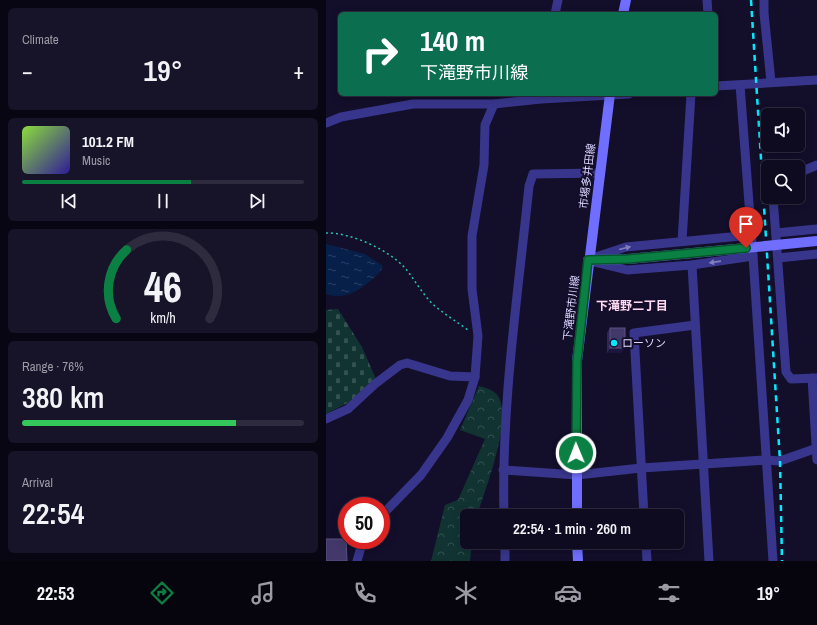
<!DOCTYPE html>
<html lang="en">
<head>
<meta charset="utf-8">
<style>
	:root { --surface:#0e0a20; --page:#171329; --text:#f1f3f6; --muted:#9b9aa5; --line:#2e2b3e; --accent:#0b8043 }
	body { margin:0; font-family:"Archivo Narrow","Noto Sans JP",sans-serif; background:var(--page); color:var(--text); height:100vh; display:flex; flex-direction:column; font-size:15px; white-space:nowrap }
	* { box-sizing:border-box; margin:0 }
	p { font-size:13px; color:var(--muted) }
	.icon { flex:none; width:22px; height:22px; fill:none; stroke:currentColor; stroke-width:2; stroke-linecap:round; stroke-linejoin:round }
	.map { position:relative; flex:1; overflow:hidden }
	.details { display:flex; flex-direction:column; gap:8px; padding:8px; background:#080612; width:326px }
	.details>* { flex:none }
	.hud { position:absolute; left:12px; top:12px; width:380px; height:84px; border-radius:6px; box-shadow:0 2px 10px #0003,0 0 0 1px var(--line); background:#0b6e4f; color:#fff; overflow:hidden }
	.buttons { position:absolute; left:435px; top:108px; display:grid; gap:8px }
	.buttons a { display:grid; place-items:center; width:44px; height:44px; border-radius:6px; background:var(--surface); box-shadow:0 2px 10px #0003,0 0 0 1px var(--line); font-size:20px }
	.speed { position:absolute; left:12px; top:497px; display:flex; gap:8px; font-size:20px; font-weight:700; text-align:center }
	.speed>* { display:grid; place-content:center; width:52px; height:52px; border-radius:50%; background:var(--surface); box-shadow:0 2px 10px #0003,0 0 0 1px var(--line); line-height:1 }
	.speed .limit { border:6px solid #d22; background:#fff; color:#111 }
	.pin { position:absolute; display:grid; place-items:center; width:34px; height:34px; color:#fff; margin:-41px -17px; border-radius:50% 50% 50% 0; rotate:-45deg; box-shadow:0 0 4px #0007 }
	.pin .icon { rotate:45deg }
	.me { position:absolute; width:44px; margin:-22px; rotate:359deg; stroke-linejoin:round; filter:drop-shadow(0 0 3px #0008) }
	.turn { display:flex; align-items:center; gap:14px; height:84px; padding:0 16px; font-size:18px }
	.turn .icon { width:52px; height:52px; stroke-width:2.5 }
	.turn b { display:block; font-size:28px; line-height:34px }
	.big { font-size:30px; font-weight:600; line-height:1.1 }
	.details .card { flex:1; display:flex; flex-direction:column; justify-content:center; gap:6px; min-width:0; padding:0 14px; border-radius:6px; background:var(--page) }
	.details .dial { align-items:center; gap:0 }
	.dial svg { height:104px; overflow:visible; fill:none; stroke:var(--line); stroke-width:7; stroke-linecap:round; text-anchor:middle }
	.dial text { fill:var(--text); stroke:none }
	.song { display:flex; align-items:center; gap:12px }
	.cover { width:48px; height:48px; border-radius:6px; background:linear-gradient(135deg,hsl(90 70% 55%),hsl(250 70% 35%)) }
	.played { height:4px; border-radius:2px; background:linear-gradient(90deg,var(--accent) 60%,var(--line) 60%) }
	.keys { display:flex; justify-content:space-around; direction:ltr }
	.heat { display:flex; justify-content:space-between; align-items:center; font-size:22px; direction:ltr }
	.charge { height:6px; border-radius:3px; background:linear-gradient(90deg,#34c759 76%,var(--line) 0) }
	.trip { position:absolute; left:134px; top:509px; width:224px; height:40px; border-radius:6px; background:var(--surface); box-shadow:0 2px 10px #0003,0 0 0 1px var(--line); font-weight:600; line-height:40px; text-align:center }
	.dock { display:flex; height:64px; justify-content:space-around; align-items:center; background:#06040d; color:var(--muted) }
	.dock .icon { width:28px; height:28px }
	.dock .current { color:var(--accent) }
	.dock b { font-size:18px; color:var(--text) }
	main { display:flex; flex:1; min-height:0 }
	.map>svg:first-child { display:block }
	.forest { fill:url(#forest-crowns) }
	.cemetery { fill:url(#cemetery-stones) }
	.water { fill:url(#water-ripples) }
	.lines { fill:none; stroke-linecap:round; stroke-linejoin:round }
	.path { stroke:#27c3b7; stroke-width:1.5; stroke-dasharray:2 3; stroke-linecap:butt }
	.minor { stroke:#38368c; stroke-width:9 }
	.secondary { stroke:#6f6eff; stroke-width:10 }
	.rail { stroke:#03eaff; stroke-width:2.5; stroke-dasharray:6 5; stroke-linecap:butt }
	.secondary-bridge { stroke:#6f6eff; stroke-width:10 }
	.wall { fill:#302659 }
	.shaded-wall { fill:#1d153e }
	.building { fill:#42396a; stroke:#5a5282 }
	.oneway { fill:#817ec0 }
	.route-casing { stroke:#07532c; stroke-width:10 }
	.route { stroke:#0b8043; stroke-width:7 }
	.poi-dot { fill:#03eaff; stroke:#130e2a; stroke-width:1.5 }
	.labels { text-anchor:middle; stroke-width:4; stroke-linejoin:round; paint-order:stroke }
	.street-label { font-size:11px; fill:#dbd7ff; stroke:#130e2a }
	.poi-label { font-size:11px; fill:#dbd7ff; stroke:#130e2a; text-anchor:start }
	.neighbourhood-label { font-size:12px; font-weight:bold; fill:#ffd9f2; stroke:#130e2a }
</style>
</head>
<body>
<main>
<section class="details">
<div class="card"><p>Climate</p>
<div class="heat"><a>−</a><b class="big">19°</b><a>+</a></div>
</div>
<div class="card">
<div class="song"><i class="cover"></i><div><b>101.2 FM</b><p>Music</p></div></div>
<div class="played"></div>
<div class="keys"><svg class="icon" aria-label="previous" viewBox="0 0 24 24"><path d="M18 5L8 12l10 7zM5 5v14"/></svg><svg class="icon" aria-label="pause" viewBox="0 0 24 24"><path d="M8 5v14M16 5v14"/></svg><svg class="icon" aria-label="next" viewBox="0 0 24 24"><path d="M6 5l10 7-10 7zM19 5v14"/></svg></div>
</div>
<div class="card dial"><svg viewBox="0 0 100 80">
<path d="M14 69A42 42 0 1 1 86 69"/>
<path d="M14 69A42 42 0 0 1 22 16" stroke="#0b8043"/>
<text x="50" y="56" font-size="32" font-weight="700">46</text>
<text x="50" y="72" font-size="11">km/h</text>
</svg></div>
<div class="card"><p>Range · 76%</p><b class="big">380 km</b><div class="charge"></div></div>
<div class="card"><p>Arrival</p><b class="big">22:54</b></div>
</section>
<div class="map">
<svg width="491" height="561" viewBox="0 0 491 561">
	<defs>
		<pattern id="forest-crowns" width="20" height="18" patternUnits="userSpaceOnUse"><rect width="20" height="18" fill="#113432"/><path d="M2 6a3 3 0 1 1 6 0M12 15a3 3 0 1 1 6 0" fill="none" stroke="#335151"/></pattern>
		<pattern id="cemetery-stones" width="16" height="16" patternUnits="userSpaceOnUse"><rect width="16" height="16" fill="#113432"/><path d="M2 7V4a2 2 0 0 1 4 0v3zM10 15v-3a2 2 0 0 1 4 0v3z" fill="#335151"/></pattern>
		<pattern id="water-ripples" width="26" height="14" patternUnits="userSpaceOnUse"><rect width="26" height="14" fill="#07204a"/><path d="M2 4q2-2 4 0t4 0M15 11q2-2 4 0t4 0" fill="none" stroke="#2b4065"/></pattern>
	</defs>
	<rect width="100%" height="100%" fill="#130e2a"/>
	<path class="forest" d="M153,386C160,388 168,390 172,396C187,420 159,489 151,516H141V542H146L144,561H105L119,505L132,500L159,439L134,430Z"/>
	<path class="cemetery" d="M12,309L36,347L50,379L25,401L0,414V310Z"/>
	<path class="water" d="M0,244L39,254L57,266L55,271C40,286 22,302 0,294Z"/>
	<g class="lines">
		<path class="path" d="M0,233C24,232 63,250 79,268C90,281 97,296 110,307C120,315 131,322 142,330"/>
		<g class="minor">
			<path d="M381,0L382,14"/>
			<path d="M438,0V13L445,82"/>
			<path d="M229,14L232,0"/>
			<path d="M414,85L427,256L447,561"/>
			<path d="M390,86L491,80"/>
			<path d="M0,123L15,117L87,104H168L215,99L303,94"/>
			<path d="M472,173L491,165"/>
			<path d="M447,197L460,372L465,379L491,378"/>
			<path d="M450,233L491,229"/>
			<path d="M356,241L365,94"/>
			<path d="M267,258L300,247L425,235"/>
			<path d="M452,258L491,254"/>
			<path d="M268,262L301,270L366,265L427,256"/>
			<path d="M366,265L383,561"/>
			<path d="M486,378L491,460"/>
			<path d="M0,419L22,409L49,384L74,365L81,363L124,376L149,377"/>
			<path d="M177,470L251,475L315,468L440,460L454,461L491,448"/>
			<path d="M55,516L95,475L121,438L142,400L149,377L152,336L146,289V236L158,165L159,125L168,104"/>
			<path d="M178,516C175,406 192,295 203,186L207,174L273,173"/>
			<path d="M318,516L308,333L369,325"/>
			<path d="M179,542V561"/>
			<path d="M320,542L321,561"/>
			<path d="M31,561L37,540"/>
		</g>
		<g class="secondary">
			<path d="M297,14L300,0"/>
			<path d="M262,260L302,259L378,252"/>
			<path d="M251,516V361L284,94"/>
			<path d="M251,542L252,561"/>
		</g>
		<path class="rail" d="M425,0L454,461L456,561"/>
		<path class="secondary-bridge" d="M378,252L491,241"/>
	</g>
	<path class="wall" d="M284,328L296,353H281V333Z"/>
	<path class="shaded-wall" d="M284,348H299L296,353H281Z"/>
	<g class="building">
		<rect x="284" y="328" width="15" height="20"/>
		<path d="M0,539H20L21,561H0Z"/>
	</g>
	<defs><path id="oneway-solid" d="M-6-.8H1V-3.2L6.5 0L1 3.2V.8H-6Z"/></defs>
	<g class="oneway">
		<use href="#oneway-solid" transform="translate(299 248) rotate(-14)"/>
		<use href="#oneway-solid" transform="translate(389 262) rotate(172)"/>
	</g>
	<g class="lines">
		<defs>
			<path id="route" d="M250,453L251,361L262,260L302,259L420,248"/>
		</defs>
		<use href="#route" class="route-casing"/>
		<use href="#route" class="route"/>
	</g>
	<circle class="poi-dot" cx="288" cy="343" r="4"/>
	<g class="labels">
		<g class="street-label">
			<text transform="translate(261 176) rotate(-83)" y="4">市場多井田線</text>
			<text transform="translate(245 308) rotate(-83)" y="4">下滝野市川線</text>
		</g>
		<g class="poi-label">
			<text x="296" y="347">ローソン</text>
		</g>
		<g class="neighbourhood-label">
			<text x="306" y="310">下滝野二丁目</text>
		</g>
	</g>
</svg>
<div class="buttons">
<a><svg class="icon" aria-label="sound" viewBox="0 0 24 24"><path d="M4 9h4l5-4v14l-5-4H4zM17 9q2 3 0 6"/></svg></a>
<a><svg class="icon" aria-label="search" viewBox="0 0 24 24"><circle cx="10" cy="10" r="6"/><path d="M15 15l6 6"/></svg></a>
</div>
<div class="speed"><div class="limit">50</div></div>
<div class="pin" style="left:420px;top:248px;background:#d93025"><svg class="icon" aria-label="arrive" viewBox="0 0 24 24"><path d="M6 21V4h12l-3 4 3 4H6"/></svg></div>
<svg class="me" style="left:250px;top:453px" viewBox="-20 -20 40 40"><circle r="17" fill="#0b8043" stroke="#fff" stroke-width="3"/><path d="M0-11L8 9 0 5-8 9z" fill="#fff"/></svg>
<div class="trip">22:54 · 1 min · 260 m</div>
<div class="hud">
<div class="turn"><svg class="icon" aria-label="right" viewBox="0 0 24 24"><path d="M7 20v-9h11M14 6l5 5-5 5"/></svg><div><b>140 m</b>下滝野市川線</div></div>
</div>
</div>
</main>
<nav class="dock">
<b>22:53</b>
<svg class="icon current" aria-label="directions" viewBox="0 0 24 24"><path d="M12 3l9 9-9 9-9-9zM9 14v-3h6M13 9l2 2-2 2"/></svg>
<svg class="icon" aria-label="music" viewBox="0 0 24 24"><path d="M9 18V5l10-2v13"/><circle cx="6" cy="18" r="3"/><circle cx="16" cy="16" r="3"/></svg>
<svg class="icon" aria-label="phone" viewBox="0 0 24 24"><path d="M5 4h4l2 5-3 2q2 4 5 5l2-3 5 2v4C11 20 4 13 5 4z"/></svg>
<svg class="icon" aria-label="climate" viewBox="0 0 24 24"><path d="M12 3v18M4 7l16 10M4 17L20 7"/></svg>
<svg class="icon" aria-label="car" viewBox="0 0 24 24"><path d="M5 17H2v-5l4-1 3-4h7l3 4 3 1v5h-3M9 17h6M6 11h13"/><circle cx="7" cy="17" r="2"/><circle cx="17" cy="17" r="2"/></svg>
<svg class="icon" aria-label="filters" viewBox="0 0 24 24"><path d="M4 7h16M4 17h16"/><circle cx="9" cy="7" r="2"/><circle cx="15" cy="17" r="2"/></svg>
<b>19°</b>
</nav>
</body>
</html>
